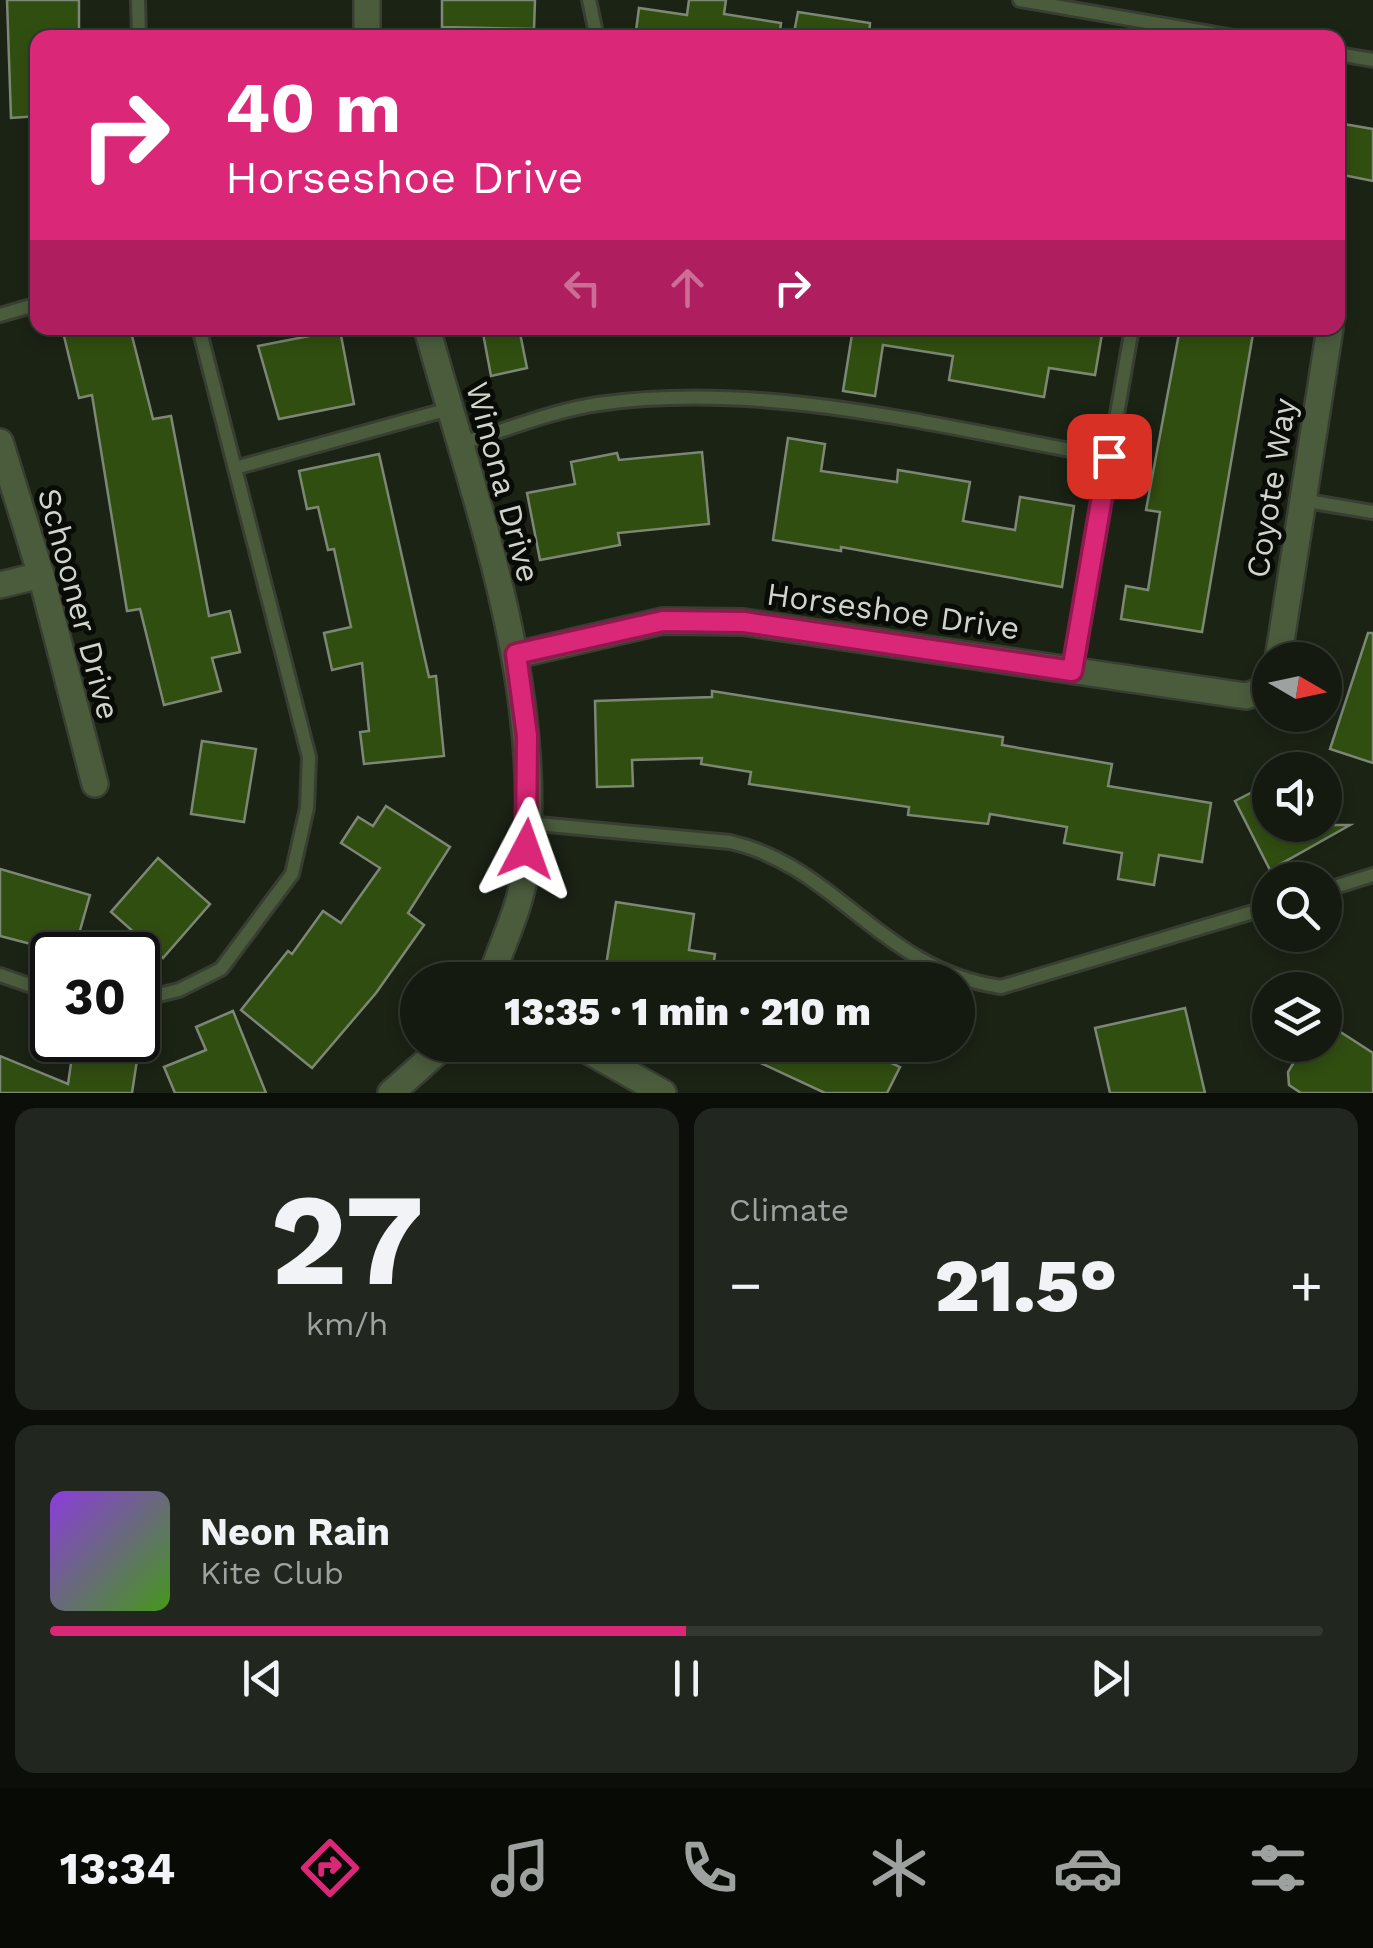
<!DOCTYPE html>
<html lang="en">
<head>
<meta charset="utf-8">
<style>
	:root { --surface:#141a10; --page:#21271e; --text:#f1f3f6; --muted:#9da19f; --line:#333830; --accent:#db2777 }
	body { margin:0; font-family:"Work Sans",sans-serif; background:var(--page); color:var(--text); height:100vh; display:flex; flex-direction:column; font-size:38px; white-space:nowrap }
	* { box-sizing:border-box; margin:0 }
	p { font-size:32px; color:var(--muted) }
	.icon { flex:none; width:55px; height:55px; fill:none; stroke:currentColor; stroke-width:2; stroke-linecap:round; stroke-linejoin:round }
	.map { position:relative; height:1093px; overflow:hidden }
	.side { display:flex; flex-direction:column; gap:15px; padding:15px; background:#0b0e09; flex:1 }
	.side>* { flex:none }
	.banner { position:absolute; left:30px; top:30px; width:1315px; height:305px; border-radius:20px; box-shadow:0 5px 15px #0003,0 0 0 2px var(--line); background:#db2777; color:#fff; overflow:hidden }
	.needle { width:65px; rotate:99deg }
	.tools { position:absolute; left:1252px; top:642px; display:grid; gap:20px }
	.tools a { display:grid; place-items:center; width:90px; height:90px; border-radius:50%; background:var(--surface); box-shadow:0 5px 15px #0003,0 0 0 2px var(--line); font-size:50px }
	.speed { position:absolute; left:30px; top:932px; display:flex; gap:20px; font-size:50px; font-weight:700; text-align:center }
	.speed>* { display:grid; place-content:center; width:130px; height:130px; border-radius:50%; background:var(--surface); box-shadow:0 5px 15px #0003,0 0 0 2px var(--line); line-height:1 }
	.speed .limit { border:5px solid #111; border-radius:15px; background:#fff; color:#111 }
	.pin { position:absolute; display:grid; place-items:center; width:85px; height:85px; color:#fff; margin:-42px; border-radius:20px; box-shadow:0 5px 15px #0006 }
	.me { position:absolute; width:110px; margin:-55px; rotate:4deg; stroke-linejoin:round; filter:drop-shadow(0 0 8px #0008) }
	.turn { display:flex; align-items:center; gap:35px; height:210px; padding:0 30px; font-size:45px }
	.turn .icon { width:130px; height:130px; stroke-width:2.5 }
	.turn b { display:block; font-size:70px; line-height:85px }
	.lanes { display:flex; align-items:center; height:95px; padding:0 30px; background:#0003; justify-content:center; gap:50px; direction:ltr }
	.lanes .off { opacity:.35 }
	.big { font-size:75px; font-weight:800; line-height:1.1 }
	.side .widget { flex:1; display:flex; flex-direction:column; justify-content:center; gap:15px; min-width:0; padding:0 35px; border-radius:20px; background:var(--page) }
	.side .dial { align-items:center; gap:0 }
	.dial b { font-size:130px; line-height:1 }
	.song { display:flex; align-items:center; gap:30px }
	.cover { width:120px; height:120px; border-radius:15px; background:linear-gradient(135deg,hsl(270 70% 55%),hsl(100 70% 35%)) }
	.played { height:10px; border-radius:5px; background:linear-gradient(90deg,var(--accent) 50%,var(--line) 50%) }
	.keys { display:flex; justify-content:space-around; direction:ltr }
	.heat { display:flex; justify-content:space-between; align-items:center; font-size:55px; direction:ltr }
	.side .tiles { flex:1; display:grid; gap:15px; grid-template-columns:1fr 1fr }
	.widget:last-child { grid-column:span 2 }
	.trip { position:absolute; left:400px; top:962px; width:575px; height:100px; border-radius:50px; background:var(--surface); box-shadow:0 5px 15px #0003,0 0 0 2px var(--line); font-weight:800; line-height:100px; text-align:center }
	.dock { display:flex; height:160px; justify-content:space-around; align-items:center; background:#080a06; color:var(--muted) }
	.dock .icon { width:70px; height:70px }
	.dock .active { color:var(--accent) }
	.dock b { font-size:45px; color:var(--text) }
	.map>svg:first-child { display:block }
	.building { fill:#314e11; stroke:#7d8775; stroke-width:2.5 }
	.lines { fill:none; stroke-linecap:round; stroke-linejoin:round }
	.service-casing { stroke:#383f32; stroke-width:18 }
	.minor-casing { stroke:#383f32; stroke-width:30 }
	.service { stroke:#4b5c3d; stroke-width:12 }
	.minor { stroke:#4b5c3d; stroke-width:25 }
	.route-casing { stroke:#8e194d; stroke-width:25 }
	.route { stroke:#db2777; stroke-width:18 }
	.labels { text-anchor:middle; stroke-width:10; stroke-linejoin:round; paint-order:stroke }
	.street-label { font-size:32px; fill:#d0d5cc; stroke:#080b06 }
</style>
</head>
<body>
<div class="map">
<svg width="1373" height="1093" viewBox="0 0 1373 1093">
	<rect width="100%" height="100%" fill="#1b2315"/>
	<g class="building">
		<path d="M7,0H79V38H38V116L11,118Z"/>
		<path d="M442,0H535L534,29L442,27Z"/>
		<path d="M689,0H726L724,14L781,23L779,38H635L639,8L687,15Z"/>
		<path d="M798,12L870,23L869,38H793Z"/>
		<path d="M1338,123L1373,129V181L1338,174Z"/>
		<path d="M62,328H130L153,419L171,416L209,616L230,611L240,652L212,658L221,691L164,705L140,609L127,611L92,395L79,398Z"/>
		<path d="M482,328H519L527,368L491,376Z"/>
		<path d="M853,328H1103L1095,375L1049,368L1044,397L949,380L953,356L883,345L875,396L843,391Z"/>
		<path d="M1180,328H1254L1202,632L1121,619L1126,586L1148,590L1160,512L1146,510Z"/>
		<path d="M340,330L354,404L279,419L258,346Z"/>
		<path d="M788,438L825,444L821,471L897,482L898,470L970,482L963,521L1015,530L1020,497L1074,506L1062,587L841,547V551L773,540Z"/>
		<path d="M702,452L709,524L618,533L620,545L540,560L527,493L575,484L571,462L617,453L619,460Z"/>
		<path d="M379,454L429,677L436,676L444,756L364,764L360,732L369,731L362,663L332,670L324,633L351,627L334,549L328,550L318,507L307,509L299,471Z"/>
		<path d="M1368,633H1373V763L1330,749Z"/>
		<path d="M712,691L1003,737L1002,745L1112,764L1108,786L1211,803L1202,862L1159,855L1154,885L1118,879L1122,853L1064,843L1067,827L990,814L988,824L908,815L909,807L749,784L751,772L701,764L702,758L632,760L633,786L597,787L595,701L712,697Z"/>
		<path d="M202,741L256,749L244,822L191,814Z"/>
		<path d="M1270,783V825H1350L1270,870L1235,801Z"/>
		<path d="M386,806L450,847L408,913L424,925L376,993L312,1068L241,1010L288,951L292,954L323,911L341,923L380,868L341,843L358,817L373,826Z"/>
		<path d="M158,858L210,904L163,958L111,912Z"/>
		<path d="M0,869L90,895L73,955L0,936Z"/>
		<path d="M616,902L694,914L689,950L715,954L711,980H657L605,972Z"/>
		<path d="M1185,1008L1205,1093H1110L1095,1028Z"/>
		<path d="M233,1011L266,1093H175L164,1067L206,1050L196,1027Z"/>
		<path d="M1325,1022L1373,1053V1093H1301L1289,1085L1288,1072L1304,1045H1325Z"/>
		<path d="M722,1045H853L900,1067L887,1093H825Z"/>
		<path d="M73,1050L137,1060L132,1093H0V1056L68,1084Z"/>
	</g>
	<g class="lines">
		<defs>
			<g id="service">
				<path d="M138,0L139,38"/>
				<path d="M589,0L597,38"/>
				<path d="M1020,0L1240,38"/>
				<path d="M1338,54L1373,60"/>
				<path d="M0,315L38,304"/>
				<path d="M459,444C504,431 551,411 598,404C768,380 942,428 1109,457"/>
				<path d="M235,468L449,409"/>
				<path d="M1301,500L1373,512"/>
				<path d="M1072,671L1132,328"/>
				<path d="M527,823L730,842C837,866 881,970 1001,987L1270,907"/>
				<path d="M1325,890L1373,875"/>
				<path d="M0,975L52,993"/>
				<path d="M138,1000L179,990L221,969L292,874L307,808L309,757L199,328"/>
			</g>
			<g id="minor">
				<path d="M367,38V0"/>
				<path d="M427,328C475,504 546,685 525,871C521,907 501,946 490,980"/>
				<path d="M0,442L41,575L95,784"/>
				<path d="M0,585L41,575"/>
				<path d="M516,655L663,621L743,622L1246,696L1270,688"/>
				<path d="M1278,660L1330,328"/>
				<path d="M578,1045L663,1093"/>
				<path d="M391,1093L445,1045"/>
			</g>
		</defs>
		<use href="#service" class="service-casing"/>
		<use href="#minor" class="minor-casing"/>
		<use href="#service" class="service"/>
		<use href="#minor" class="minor"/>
	</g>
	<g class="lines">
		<defs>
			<path id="route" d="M526,849L527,736L516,654L663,621L744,622L1072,671L1109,456"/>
		</defs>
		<use href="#route" class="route-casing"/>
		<use href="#route" class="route"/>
	</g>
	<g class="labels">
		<g class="street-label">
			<text transform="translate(503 482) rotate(75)" y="11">Winona Drive</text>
			<text transform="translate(1271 488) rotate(-81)" y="11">Coyote Way</text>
			<text transform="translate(79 604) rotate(75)" y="11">Schooner Drive</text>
			<text transform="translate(893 611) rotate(8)" y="11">Horseshoe Drive</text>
		</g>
	</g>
</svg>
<div class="tools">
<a><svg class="needle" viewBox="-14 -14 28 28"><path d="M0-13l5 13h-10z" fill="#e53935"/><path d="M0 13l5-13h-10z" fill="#9da19f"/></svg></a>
<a><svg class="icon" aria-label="sound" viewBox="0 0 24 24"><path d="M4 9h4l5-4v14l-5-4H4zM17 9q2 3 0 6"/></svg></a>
<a><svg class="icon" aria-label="search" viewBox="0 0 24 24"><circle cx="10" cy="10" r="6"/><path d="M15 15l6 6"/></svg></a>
<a><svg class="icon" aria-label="layers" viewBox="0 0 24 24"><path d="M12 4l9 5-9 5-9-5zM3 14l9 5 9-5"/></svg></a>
</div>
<div class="speed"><div class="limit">30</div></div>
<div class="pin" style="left:1109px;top:456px;background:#d93025"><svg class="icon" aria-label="arrive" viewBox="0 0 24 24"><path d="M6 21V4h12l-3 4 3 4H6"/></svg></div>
<svg class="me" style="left:526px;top:849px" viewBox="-20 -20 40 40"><path d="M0-17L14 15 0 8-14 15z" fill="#db2777" stroke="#fff" stroke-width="4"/></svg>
<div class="trip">13:35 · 1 min · 210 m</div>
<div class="banner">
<div class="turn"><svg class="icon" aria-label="right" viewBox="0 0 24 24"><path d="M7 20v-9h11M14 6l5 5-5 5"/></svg><div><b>40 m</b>Horseshoe Drive</div></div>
<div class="lanes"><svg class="icon off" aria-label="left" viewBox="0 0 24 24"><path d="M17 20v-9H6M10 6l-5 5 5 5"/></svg><svg class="icon off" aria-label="ahead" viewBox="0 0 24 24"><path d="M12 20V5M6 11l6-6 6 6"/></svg><svg class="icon" aria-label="right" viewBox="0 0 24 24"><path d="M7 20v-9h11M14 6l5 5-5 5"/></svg></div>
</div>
</div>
<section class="side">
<div class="tiles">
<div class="widget dial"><b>27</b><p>km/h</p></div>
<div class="widget"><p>Climate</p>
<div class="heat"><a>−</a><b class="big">21.5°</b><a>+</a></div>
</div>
<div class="widget">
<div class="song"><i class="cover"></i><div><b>Neon Rain</b><p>Kite Club</p></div></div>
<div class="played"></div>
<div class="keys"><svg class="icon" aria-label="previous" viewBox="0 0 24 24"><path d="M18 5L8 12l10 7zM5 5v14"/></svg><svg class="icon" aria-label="pause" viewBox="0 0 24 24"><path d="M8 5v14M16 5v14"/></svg><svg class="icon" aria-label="next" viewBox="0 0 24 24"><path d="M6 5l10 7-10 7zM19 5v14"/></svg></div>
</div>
</div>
</section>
<nav class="dock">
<b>13:34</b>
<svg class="icon active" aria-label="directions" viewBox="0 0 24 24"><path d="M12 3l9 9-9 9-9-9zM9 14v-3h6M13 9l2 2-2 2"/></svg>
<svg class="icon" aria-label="music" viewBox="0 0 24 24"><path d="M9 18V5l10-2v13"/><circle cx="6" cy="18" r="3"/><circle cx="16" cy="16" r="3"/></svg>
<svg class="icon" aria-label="phone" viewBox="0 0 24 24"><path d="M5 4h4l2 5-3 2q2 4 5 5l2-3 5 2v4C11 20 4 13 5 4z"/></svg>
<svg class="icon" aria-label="climate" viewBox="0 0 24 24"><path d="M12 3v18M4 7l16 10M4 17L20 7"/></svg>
<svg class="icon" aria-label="car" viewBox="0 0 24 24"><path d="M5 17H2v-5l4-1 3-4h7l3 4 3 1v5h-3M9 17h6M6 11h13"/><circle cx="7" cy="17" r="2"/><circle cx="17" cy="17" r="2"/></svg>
<svg class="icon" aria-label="filters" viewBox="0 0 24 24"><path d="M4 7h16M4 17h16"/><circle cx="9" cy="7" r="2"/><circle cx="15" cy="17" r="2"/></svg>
</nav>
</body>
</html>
